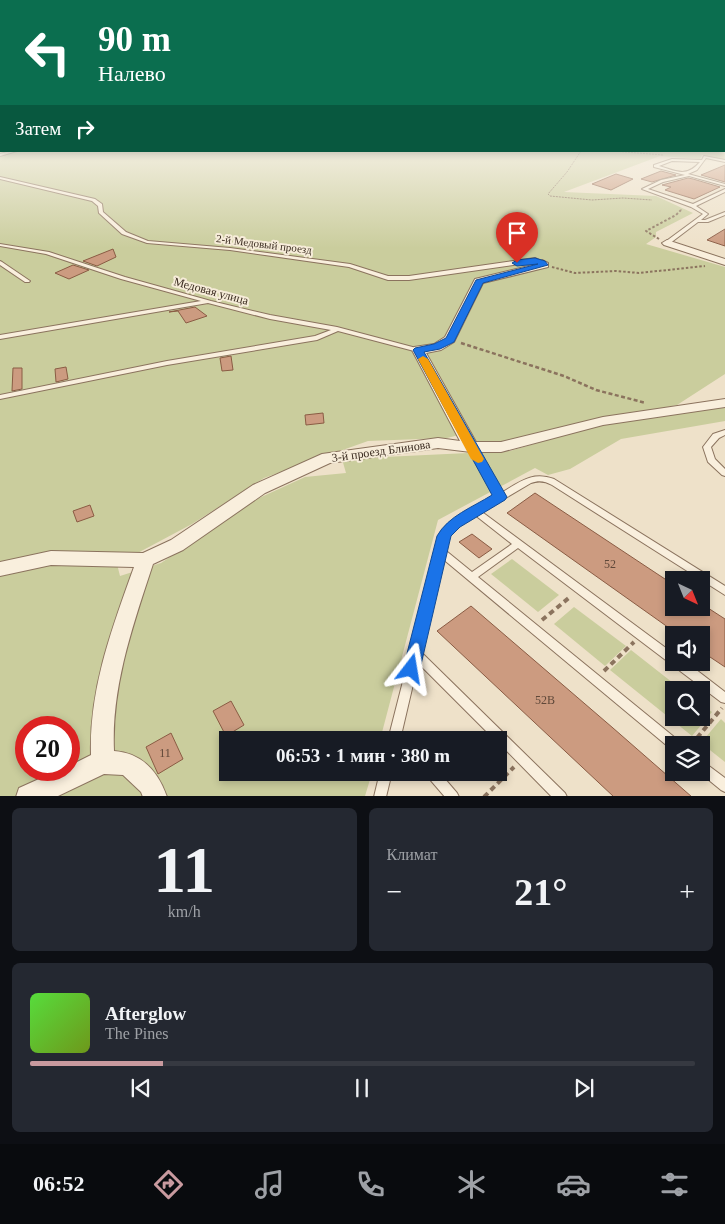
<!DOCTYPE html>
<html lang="ru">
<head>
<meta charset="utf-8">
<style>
	:root { --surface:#171b24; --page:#242831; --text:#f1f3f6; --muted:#9ea1a6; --line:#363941; --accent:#c99a9f }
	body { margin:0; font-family:Georgia,serif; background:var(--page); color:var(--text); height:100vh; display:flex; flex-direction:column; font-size:19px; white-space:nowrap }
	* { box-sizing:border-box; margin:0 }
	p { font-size:16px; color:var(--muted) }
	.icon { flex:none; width:28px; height:28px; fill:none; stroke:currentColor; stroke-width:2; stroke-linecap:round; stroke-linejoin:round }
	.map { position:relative; height:796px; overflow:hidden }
	.side { display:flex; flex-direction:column; gap:12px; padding:12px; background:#0d0f14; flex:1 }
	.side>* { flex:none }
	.top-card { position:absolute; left:0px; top:0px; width:725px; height:152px; box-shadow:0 2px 8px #0003; background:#0b6e4f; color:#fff; overflow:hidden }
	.needle { width:32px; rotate:137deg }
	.controls { position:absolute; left:665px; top:571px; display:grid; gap:10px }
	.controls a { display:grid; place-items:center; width:45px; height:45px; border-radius:0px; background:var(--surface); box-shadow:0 2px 8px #0003; font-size:25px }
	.speed { position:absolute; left:15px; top:716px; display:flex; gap:10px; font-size:25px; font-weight:700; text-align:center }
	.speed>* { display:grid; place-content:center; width:65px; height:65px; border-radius:50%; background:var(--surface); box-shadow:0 2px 8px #0003; line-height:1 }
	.speed .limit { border:8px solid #d22; background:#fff; color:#111 }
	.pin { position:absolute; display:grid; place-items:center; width:42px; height:42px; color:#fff; margin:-51px -21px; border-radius:50% 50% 50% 0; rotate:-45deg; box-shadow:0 0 5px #0007 }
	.pin .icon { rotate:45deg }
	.me { position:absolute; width:55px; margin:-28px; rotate:14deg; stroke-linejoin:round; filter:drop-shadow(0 0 4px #0008) }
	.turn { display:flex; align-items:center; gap:18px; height:105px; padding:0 15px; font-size:22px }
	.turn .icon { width:65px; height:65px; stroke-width:2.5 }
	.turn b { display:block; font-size:35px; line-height:42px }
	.then { display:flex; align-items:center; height:48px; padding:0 15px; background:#0003; gap:10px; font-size:19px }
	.big { font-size:38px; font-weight:700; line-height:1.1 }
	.side .tile { flex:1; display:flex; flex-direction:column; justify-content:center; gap:8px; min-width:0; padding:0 18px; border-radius:8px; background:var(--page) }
	.side .dial { align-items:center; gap:0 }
	.dial b { font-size:65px; line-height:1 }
	.song { display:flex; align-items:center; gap:15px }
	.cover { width:60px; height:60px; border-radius:8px; background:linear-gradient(135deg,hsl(110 70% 55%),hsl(80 70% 35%)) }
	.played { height:5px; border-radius:2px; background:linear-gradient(90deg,var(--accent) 20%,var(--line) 20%) }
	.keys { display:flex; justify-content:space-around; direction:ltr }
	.heat { display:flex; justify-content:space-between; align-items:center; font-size:28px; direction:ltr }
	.side .tiles { flex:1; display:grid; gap:12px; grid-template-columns:1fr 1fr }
	.tile:last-child { grid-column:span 2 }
	.trip { position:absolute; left:219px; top:731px; width:288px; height:50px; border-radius:0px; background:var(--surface); box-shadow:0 2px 8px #0003; font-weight:700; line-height:50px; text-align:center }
	.dock { display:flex; height:80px; justify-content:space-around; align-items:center; background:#090b0e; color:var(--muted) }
	.dock .icon { width:35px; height:35px }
	.dock .on { color:var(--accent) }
	.dock b { font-size:22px; color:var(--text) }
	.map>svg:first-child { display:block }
	.green { fill:#cacd9d; fill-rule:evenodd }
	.building { fill:#cc9b80; stroke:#8a5c44 }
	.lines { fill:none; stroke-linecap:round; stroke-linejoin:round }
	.service-casing { stroke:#8b735e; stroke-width:2 }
	.minor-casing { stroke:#8b735e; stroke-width:2 }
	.path-far3 { stroke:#8b735e; stroke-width:1; stroke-dasharray:2 1; stroke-linecap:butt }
	.path-far2 { stroke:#8b735e; stroke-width:2; stroke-dasharray:2.5 2; stroke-linecap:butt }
	.path-far1 { stroke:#8b735e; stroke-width:2.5; stroke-dasharray:4 2.5; stroke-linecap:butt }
	.path { stroke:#8b735e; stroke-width:4; stroke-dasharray:5.5 4; stroke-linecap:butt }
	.service { fill:#f9efdd; fill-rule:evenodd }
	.minor { fill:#f9efdd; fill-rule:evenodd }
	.route { fill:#1a73e8; stroke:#114b97 }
	.slow { fill:#f59e0b }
	.labels { text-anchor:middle; stroke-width:4; stroke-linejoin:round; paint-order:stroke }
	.far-street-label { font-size:11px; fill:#3b2c21; stroke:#f6ecd9 }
	.street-label { font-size:12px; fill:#3b2c21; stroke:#f6ecd9 }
	.near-number-label { font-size:12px; fill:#5f4839 }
</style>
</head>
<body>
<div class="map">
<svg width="725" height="797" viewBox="0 0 725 797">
	<rect width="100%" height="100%" fill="#eee1c9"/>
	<g class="green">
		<path d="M724,143L725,160L702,155L700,159L660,156L564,192L656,196L693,213L656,232V237L646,244L725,267V374L677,405L498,443L478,442L459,435L447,438L368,441L264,478L192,524L117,564L120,576L161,563L257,499L305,477L346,473L342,459L510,451L605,423L725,407V421L621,439L570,469L548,475L535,468L438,520L380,740H228V772L372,773L365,796L0,797V145L1,151H724ZM26,728H69V770H26Z"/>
		<path d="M512,559L559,595L538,612L491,574Z"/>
		<path d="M574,607L626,646L605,666L554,624Z"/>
		<path d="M631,650L682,690H674V718H701V704L712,712L692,736L610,670Z"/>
		<path d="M721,719L725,723V762L701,743Z"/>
	</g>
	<g class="building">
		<path d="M725,165V182L701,175Z"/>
		<path d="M661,171L676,175L652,182L641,179Z"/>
		<path d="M616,174L633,179L611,190L592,184Z"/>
		<path d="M688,178L693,179L720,187L694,199L665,190L671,187L662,185Z"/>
		<path d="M725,229V246L707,240Z"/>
		<path d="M113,249L116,257L97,266L83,261Z"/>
		<path d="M73,265L89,270L69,279L55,273Z"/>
		<path d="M195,307L207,316L186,323L178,311L169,312Z"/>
		<path d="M231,356L233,370L222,371L220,358Z"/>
		<path d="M66,367L68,379L56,382L55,369Z"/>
		<path d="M13,368H22V389L12,391Z"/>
		<path d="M323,413L324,423L306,425L305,415Z"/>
		<path d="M535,493L674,585V608H708L725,619V667L701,651V635H679L507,513Z"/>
		<path d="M90,505L94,516L77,522L73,511Z"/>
		<path d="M472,534L492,549L479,558L459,542Z"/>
		<path d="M471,606L613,728L692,797H614L437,631Z"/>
		<path d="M231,701L244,725L226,736L213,711Z"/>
		<path d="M171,733L183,759L158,774L146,747Z"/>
	</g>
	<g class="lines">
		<defs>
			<g id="service">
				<rect x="0" y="142" width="1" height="3"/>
				<rect x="724" y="142" width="1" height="3"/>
				<path d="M10,151H17L0,156V154Z"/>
				<path d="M704,156L725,160V162L706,158L697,170L688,174L725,184V186L689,176L663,182L648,189L693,204L725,189V192L696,206L708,214L701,220H705L725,212V215L708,222H698L669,244H665V242L703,214L691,207L642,189L661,180L685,175L654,167V165L672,159L702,160ZM672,161L700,162C686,178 676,171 659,166Z"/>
				<path d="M0,177L95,199L102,204L103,212L126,232L148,241L230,248L350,264L388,276H409L535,258L545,263L542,265L534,262L409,280H388L349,267L230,250L147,243L122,234L99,213L98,206L92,201L0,179Z"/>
				<path d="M0,244L49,252L125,277L211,301L270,315L337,327L420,349L421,350L418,352L338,331L317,340L167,365L0,399V395L167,361L315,336L331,330L270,319L208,303L0,339V335L201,301L121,279L46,254L0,246Z"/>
				<path d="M0,261L2,262L30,281L29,282H25L0,265Z"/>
				<path d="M725,430V435L719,438L711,447L715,459L725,469V476L722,475L708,462L703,447L713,434Z"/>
				<path d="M468,445H474L501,493C520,482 532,471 554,479L725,586V595L552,485C545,481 539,480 531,483L482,512L674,654V662H686L725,692V703L721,702L518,548L478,577L679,741L681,745H674V750L671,749L443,559L421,652L565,793L567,797H552L498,742V740H495L418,663L400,740H388L440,536L445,527L452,521L495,496L467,447ZM475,515L512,544L472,572L445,550C451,526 455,527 475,515Z"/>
				<path d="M701,761L705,763L725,778V792L721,790L699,772H701Z"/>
				<path d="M380,772H392L386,797H374Z"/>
				<path d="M425,772H439L457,793L459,797H445L427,776Z"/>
			</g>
			<g id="minor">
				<rect x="724" y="139" width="1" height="4"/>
				<path d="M667,240L725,259V265L664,245L662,243Z"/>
				<path d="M542,260L548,263V267L483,283L454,342L441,350L426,353L476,442H501L603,417L725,399V407L603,425L501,452H471L438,448L330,463L265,493L183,550L153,564C133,625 111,687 114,751C142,753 158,771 167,797H143L141,792L123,775L104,774L56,797H16L19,788L59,770H69V766L91,755C89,689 112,628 134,567L51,565L0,576V562L51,551L143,553L171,540L253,485L322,454L438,438L460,441L412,350L414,347L434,344L445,337L475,279L537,264Z"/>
			</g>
		</defs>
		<use href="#service" class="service-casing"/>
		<use href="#minor" class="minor-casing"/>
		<g class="path-far3">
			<path d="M581,151L567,172L548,194L550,196L592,200L623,198L652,200"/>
			<path d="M613,151L663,155"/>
			<path d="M680,211L682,209"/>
		</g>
		<g class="path-far2">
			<path d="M659,239L646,231L676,215L681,210"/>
			<path d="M552,267L575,273L616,271L639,273L705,266"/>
		</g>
		<path class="path-far1" d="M461,343L564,376L596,390L646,403"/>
		<g class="path">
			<path d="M542,620L570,597"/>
			<path d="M604,671L634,642"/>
			<path d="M691,745L722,708"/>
			<path d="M484,797L514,767"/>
		</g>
		<use href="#service" class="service"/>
		<use href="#minor" class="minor"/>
	</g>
	<linearGradient id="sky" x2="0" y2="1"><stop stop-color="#8fbad6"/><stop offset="0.55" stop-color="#f7f2e7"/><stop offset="1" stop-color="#f7f2e7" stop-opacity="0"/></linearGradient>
	<rect width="725" height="248" fill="url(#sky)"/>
	<path class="route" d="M535,258L545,261L548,265L483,283L454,342L440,349L424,352L507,497L505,500L460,527L451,536L420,669L417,675L411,677L405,675L403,669L437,536C448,516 473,507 492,495L413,350L415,348L434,344L446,338L476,280L538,264L517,266L512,263L517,260Z"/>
	<path class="slow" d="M423,356L428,359L484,459L482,462L478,463L471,459L418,359Z"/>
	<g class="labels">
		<g class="far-street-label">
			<text transform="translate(264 244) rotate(7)" y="4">2-й Медовый проезд</text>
		</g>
		<g class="street-label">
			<text transform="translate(211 291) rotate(15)" y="4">Медовая улица</text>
			<text transform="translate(381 451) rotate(-8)" y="4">3-й проезд Блинова</text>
		</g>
		<g class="near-number-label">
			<text x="610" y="568">52</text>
			<text x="545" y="704">52В</text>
			<text x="165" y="757">11</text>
		</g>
	</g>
</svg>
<div class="controls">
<a><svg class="needle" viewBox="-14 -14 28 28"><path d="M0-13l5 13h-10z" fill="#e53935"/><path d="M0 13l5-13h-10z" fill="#9ea1a6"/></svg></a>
<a><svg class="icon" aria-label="sound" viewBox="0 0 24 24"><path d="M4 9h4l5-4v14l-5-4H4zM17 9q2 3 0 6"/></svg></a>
<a><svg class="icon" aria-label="search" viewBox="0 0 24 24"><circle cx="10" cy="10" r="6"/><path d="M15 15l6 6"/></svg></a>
<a><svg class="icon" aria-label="layers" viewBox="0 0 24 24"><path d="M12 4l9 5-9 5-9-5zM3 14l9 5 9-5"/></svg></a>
</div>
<div class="speed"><div class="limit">20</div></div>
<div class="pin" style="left:517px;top:263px;background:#d93025"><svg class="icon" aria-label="arrive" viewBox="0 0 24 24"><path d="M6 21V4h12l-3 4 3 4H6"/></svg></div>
<svg class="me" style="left:411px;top:669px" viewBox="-20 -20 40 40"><path d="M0-17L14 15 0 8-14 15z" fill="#1a73e8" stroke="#fff" stroke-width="4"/></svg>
<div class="trip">06:53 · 1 мин · 380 m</div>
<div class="top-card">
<div class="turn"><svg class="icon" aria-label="left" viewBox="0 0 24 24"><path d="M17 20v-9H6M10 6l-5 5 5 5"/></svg><div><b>90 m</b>Налево</div></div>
<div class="then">Затем<svg class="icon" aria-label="right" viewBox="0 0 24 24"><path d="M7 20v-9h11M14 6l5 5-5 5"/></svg></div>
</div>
</div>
<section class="side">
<div class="tiles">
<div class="tile dial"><b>11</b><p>km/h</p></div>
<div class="tile"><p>Климат</p>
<div class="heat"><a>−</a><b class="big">21°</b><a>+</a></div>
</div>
<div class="tile">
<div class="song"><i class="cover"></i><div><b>Afterglow</b><p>The Pines</p></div></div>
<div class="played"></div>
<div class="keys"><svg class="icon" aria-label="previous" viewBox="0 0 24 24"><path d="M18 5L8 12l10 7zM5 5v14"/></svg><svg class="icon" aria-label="pause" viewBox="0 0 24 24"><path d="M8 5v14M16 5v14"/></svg><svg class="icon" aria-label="next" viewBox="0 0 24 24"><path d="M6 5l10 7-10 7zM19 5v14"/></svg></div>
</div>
</div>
</section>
<nav class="dock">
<b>06:52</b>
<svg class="icon on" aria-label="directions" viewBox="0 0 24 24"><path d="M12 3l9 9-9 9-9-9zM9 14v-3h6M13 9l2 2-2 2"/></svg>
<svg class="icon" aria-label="music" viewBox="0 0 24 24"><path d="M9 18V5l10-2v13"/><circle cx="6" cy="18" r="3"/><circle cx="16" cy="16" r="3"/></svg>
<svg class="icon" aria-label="phone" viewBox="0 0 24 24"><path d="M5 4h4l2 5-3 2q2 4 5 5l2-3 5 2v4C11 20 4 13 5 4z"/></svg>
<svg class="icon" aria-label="climate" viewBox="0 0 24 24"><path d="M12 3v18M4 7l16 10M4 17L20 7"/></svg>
<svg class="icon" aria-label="car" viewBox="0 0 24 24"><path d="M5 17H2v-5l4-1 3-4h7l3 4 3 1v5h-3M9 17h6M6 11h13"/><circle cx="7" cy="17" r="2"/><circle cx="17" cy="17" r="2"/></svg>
<svg class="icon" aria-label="filters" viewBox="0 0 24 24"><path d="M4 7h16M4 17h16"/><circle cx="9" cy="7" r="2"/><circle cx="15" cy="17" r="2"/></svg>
</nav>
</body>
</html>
